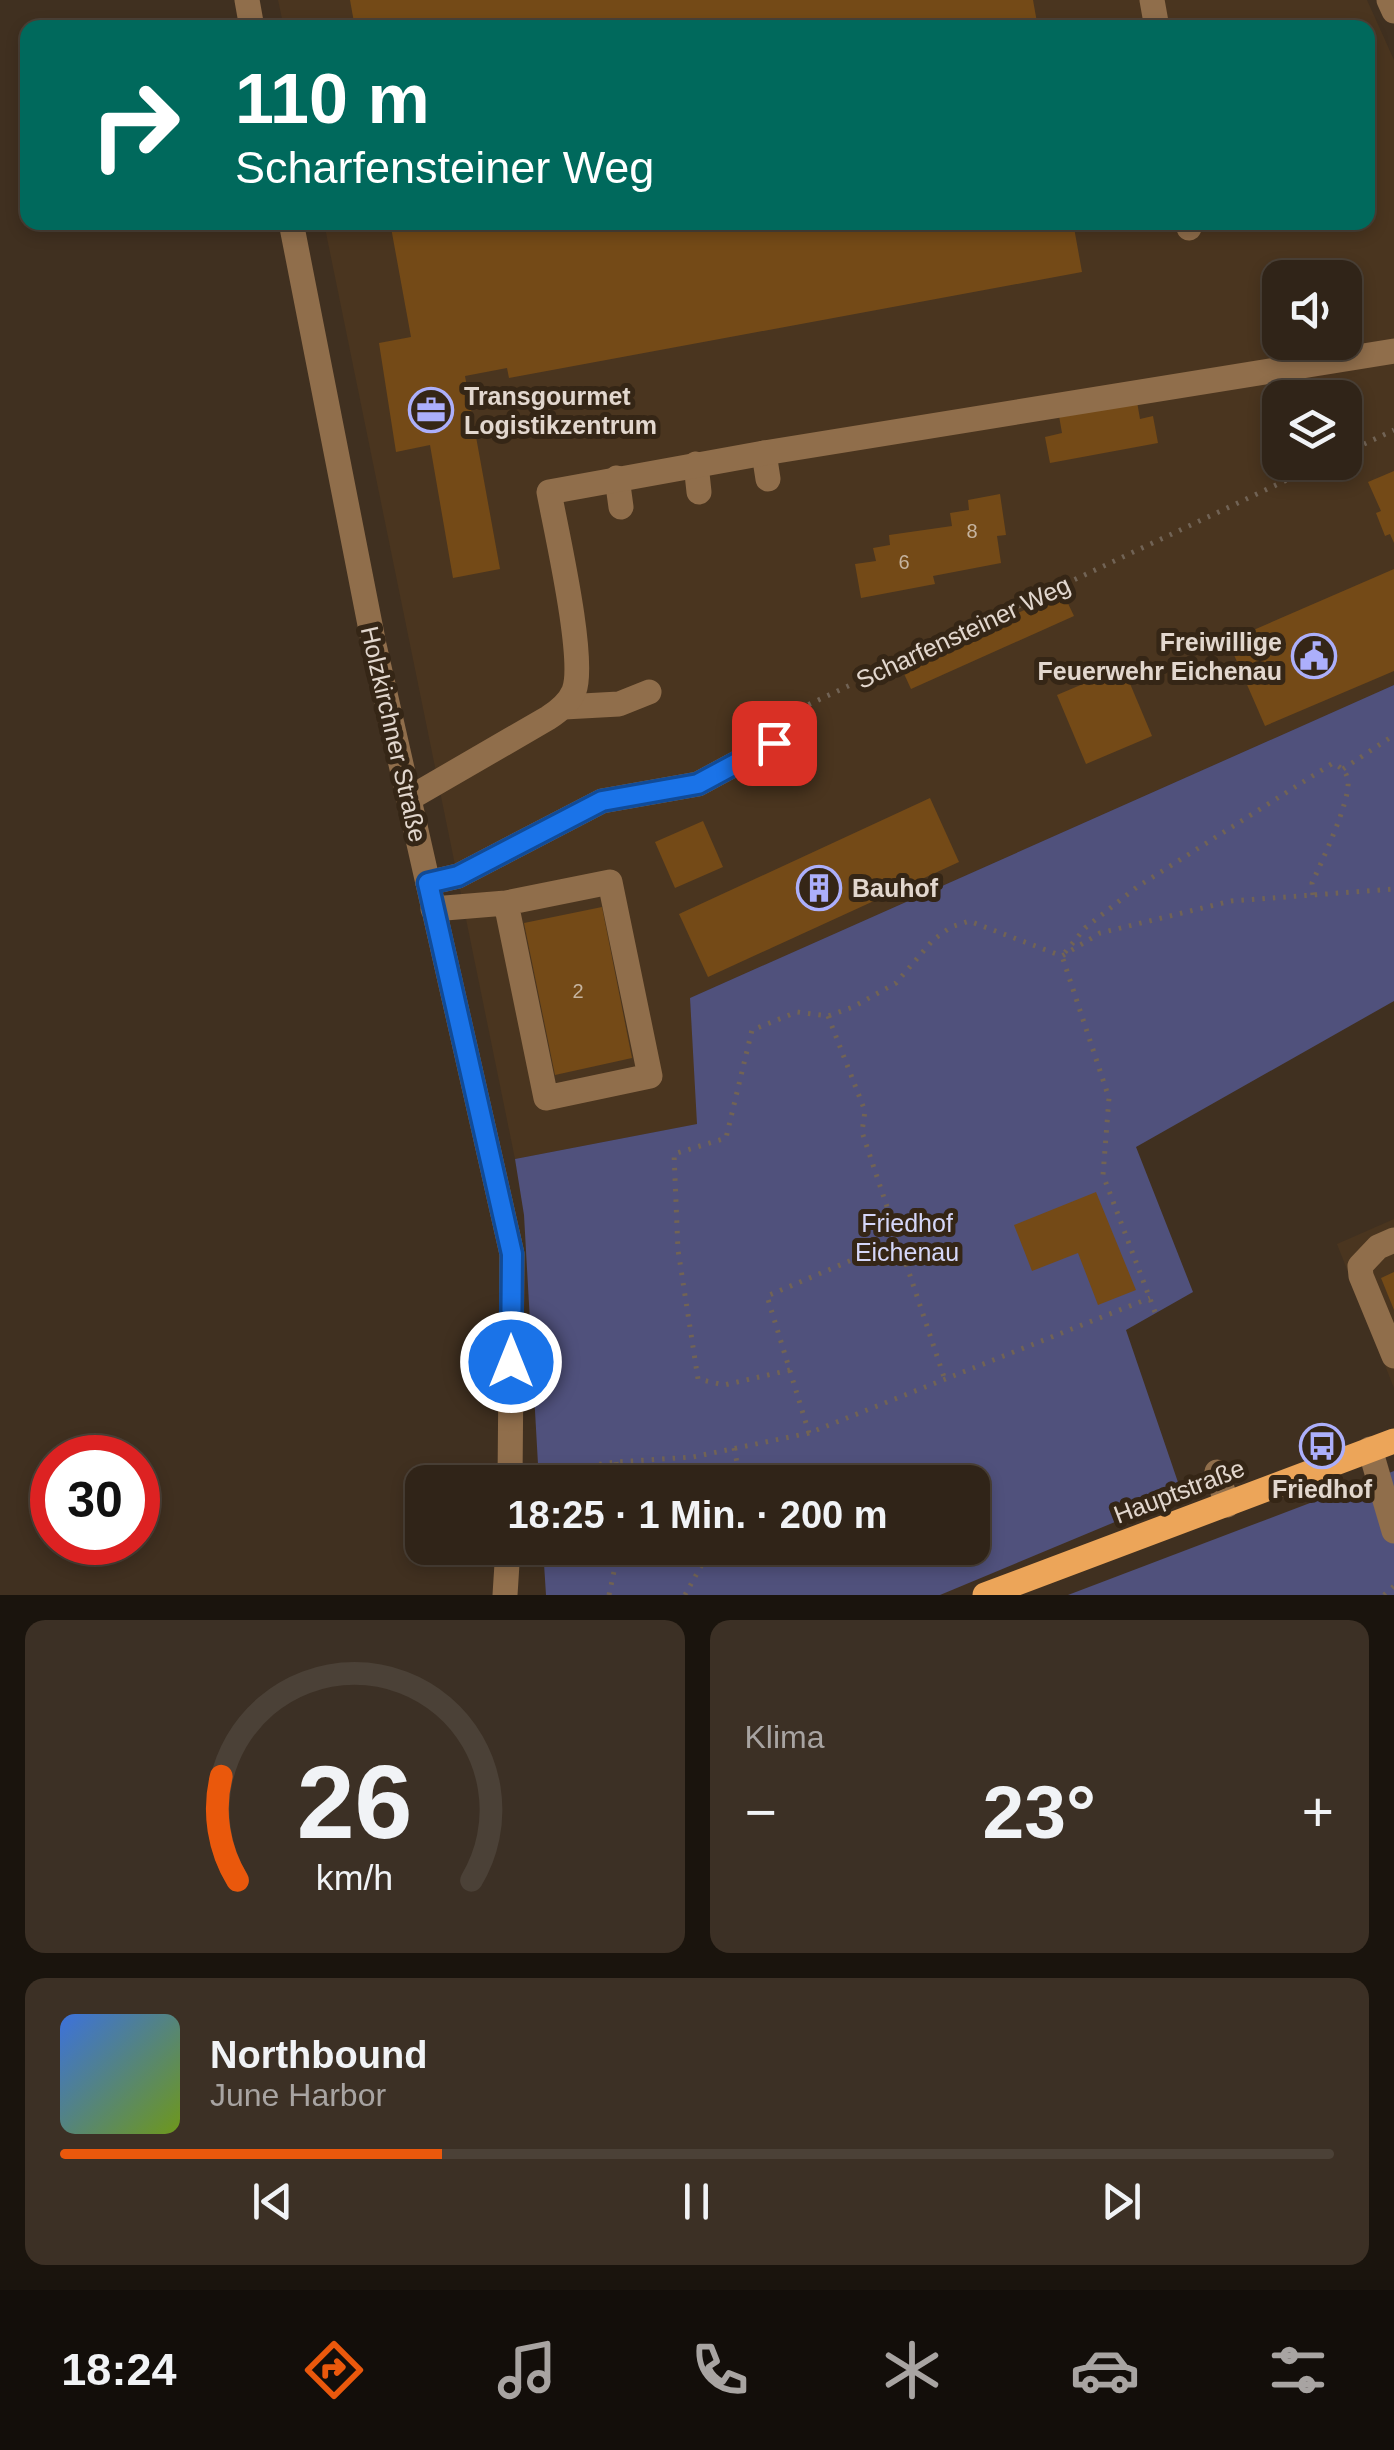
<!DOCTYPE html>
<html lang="de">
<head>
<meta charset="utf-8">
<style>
	:root { --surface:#302418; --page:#3c3025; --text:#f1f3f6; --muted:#a8a4a2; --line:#4b4137; --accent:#ea580c }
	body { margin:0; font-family:Helvetica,sans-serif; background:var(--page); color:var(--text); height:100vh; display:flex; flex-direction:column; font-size:38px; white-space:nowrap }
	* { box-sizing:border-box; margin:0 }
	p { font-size:32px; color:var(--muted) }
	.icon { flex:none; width:55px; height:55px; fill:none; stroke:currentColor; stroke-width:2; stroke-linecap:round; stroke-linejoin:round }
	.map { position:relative; height:1595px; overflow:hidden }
	.details { display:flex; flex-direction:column; gap:25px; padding:25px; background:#1a140d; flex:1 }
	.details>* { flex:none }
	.hud { position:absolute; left:20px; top:20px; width:1355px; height:210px; border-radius:20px; box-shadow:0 5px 15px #0003,0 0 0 2px var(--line); background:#00695c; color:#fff; overflow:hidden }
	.controls { position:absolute; left:1262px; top:260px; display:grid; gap:20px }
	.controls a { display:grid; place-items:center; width:100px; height:100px; border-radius:20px; background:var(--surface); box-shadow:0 5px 15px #0003,0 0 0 2px var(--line); font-size:50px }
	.speed { position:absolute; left:30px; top:1435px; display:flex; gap:20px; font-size:50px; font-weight:700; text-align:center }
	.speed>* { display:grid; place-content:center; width:130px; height:130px; border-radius:50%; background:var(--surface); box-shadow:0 5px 15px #0003,0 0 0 2px var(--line); line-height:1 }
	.speed .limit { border:15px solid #d22; background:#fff; color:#111 }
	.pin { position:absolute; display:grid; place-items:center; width:85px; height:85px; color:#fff; margin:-42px; border-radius:20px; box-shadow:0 5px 15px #0006 }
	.me { position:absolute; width:110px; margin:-55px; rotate:0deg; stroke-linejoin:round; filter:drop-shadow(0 0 8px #0008) }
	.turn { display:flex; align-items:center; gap:35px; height:210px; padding:0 50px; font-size:45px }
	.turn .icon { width:130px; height:130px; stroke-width:2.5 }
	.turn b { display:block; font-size:70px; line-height:85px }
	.big { font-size:75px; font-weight:700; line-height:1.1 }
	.details .tile { flex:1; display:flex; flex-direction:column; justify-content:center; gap:15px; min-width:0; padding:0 35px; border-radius:20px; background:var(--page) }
	.details .dial { align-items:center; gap:0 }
	.dial svg { height:260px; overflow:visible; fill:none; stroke:var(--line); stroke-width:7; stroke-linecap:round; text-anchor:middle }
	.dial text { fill:var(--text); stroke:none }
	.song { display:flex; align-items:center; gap:30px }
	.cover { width:120px; height:120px; border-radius:15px; background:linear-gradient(135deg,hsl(220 70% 55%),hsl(80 70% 35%)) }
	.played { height:10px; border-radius:5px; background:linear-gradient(90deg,var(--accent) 30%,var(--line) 30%) }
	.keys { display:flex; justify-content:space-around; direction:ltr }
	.heat { display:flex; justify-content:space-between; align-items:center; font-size:55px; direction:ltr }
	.details .tiles { flex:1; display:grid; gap:25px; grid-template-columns:1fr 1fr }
	.tile:last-child { grid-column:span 2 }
	.trip { position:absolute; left:405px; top:1465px; width:585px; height:100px; border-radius:20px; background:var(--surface); box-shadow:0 5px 15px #0003,0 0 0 2px var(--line); font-weight:700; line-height:100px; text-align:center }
	.dock { display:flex; height:160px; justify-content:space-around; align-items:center; background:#130e0a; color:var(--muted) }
	.dock .icon { width:70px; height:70px }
	.dock .current { color:var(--accent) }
	.dock b { font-size:45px; color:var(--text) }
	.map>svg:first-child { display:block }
	.built { fill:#4a351f; fill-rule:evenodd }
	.green { fill:#50517c }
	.building { fill:#744a17 }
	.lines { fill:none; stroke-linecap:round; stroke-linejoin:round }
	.path { stroke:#716355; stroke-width:5; stroke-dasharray:2.5 8; stroke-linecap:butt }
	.minor { stroke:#906e4b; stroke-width:25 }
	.major { stroke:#eca559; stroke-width:25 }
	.route-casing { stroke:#114b97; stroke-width:25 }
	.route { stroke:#1a73e8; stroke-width:18 }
	.labels { text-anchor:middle; stroke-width:10; stroke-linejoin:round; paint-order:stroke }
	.number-label { font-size:20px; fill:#c6b4a0 }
	.poi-label { font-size:25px; font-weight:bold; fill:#e2d7ce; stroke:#352616; text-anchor:start }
	.street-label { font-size:25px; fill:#e2d7ce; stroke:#352616 }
	.park-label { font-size:25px; fill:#d5d7f9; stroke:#352616 }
</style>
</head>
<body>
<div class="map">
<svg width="1394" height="1595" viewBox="0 0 1394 1595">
	<rect width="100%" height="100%" fill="#403020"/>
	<g class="built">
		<path d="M278,0H1367L1394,60V685L690,998L698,1124L515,1159L324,223L1368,222V28H284ZM1280,278H1345V342H1280ZM1280,398H1345V462H1280Z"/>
		<path d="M1394,1219V1388L1337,1244Z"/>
	</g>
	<g class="green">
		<path d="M1394,685V1001L1136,1147L1193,1292L1126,1330L1182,1494L940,1595H546L543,1548H972V1482H539L524,1215L515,1159L697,1124L690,998Z"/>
		<path d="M1394,1471V1595H1068Z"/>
	</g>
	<g class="building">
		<path d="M350,0H1033L1038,28H355Z"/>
		<path d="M390,222H1073L1082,272L509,378L507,368L465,376L500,569L453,578L430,445L396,452L379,343L411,337Z"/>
		<path d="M1136,396L1140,419L1153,416L1158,443L1050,463L1045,437L1062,433L1058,410Z"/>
		<path d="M1394,471V543L1390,534L1385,536L1376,513L1381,511L1368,482Z"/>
		<path d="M1000,494L1006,535L997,536L1001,563L933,576L935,584L861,598L855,564L876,561L873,548L890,545L889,535L952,526L950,513L969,510L968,500Z"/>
		<path d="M1394,569V671L1265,726L1228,641Z"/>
		<path d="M1063,593L1074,616L911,689L900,665Z"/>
		<path d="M1123,667L1152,736L1086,764L1057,695Z"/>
		<path d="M930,798L959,862L708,977L679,914Z"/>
		<path d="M703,821L723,867L675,888L655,842Z"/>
		<path d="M602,907L632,1058L555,1075L524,923Z"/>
		<path d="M1096,1192L1136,1290L1098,1305L1078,1253L1032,1271L1014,1225Z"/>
		<path d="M1394,1272V1310L1381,1278Z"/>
	</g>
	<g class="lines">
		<g class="path">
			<path d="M1345,453L1394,430"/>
			<path d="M780,718L1325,462"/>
			<path d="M1343,769L1394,735"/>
			<path d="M828,1016L865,1111L862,1132L945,1380"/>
			<path d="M1155,1312L1103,1175L1109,1098L1062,956L1085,928L1137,887L1333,763C1340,767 1347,771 1348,781C1350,802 1322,861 1312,883L1313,896"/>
			<path d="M790,1370L724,1385L698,1379L678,1250L674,1154L726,1138L752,1030L797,1012L828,1016L853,1007L896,983L933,940L951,927L969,921L1062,956L1100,933L1231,901L1394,889"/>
			<path d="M809,1433L767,1296L899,1240"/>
			<path d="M734,1448L741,1482"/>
			<path d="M616,1462L619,1482"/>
			<path d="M537,1473L616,1462L693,1457L809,1433L1150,1298"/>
			<path d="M609,1595L619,1548"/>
			<path d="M685,1595L711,1548"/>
			<path d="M1384,1595L1394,1586"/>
		</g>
		<g class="minor">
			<path d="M247,0L252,28"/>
			<path d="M1152,0L1157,28"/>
			<path d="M1389,0L1394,11"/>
			<path d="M291,222L374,645L512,1254L510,1482"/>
			<path d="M1188,222L1189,228"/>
			<path d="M764,453L768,479"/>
			<path d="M696,464L699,492"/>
			<path d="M617,478L621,507"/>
			<path d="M564,707L619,704L649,692"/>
			<path d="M410,798L548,718C559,711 569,703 574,691C586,660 556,530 549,492L764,453L1394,351"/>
			<path d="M428,883L458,876L602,801L698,784L774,743"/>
			<path d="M433,909L506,903L610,882L650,1076L546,1098L506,903"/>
			<path d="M1394,1240L1378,1247L1360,1266L1361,1276L1394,1356"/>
			<path d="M1370,1449L1394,1531"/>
			<path d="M1217,1472L1227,1505"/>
			<path d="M505,1595L508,1548"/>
		</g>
		<path class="major" d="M985,1595L1394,1441"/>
	</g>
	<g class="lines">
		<defs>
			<path id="route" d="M511,1362L512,1254L428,883L458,876L602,801L698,784L774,743"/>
		</defs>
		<use href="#route" class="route-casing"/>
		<use href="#route" class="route"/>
	</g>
	<defs>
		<symbol id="office-ring" viewBox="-11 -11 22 22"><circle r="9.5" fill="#352616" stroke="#acaffb" stroke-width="1.5"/><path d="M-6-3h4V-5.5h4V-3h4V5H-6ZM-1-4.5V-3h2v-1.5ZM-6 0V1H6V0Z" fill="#acaffb"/></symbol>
		<symbol id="civic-ring" viewBox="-11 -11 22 22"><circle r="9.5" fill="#352616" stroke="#acaffb" stroke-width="1.5"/><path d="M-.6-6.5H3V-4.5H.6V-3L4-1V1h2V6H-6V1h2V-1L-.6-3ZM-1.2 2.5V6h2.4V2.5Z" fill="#acaffb"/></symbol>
		<symbol id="building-ring" viewBox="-11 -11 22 22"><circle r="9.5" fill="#352616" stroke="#acaffb" stroke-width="1.5"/><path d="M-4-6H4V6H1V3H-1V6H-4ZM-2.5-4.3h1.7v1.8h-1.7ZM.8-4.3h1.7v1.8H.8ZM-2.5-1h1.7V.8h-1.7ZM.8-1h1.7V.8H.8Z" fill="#acaffb"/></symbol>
		<symbol id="bus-ring" viewBox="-11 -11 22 22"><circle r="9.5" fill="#352616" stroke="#acaffb" stroke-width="1.5"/><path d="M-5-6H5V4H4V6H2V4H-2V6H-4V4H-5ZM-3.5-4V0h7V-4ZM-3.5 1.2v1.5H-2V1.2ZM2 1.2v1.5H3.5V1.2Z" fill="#acaffb"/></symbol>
	</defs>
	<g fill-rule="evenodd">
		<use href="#office-ring" x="406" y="385" width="50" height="50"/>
		<use href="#civic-ring" x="1289" y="631" width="50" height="50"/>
		<use href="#building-ring" x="794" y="863" width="50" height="50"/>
		<use href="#bus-ring" x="1297" y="1421" width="50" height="50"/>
	</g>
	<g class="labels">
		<g class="number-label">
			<text x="972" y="538">8</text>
			<text x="904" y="569">6</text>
			<text x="578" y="998">2</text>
		</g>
		<g class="poi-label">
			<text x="464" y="405">Transgourmet<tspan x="464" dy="29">Logistikzentrum</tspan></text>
			<text x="1282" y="651" text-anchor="end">Freiwillige<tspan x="1282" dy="29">Feuerwehr Eichenau</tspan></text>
			<text x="852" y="897">Bauhof</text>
			<text x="1322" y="1498" text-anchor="middle">Friedhof</text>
		</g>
		<g class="street-label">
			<text transform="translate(963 632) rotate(-25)" y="9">Scharfensteiner Weg</text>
			<text transform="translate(394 734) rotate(77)" y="9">Holzkirchner Straße</text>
			<text transform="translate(1179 1491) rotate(-21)" y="9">Hauptstraße</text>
		</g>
		<g class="park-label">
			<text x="907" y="1232">Friedhof<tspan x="907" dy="29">Eichenau</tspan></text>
		</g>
	</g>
</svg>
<div class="controls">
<a><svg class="icon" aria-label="sound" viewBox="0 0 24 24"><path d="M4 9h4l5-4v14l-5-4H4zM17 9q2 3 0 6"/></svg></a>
<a><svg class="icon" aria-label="layers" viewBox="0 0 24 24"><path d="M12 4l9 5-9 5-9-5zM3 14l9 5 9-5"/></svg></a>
</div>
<div class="speed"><div class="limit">30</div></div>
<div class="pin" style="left:774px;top:743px;background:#d93025"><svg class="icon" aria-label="arrive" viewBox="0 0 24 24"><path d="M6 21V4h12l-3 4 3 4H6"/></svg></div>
<svg class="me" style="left:511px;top:1362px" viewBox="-20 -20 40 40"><circle r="17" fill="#1a73e8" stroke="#fff" stroke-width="3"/><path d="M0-11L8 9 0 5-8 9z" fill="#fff"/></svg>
<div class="trip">18:25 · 1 Min. · 200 m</div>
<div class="hud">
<div class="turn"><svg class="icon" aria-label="right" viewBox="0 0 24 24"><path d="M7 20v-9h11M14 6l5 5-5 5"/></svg><div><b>110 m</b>Scharfensteiner Weg</div></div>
</div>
</div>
<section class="details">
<div class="tiles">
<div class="tile dial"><svg viewBox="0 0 100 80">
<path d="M14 69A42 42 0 1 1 86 69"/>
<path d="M14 69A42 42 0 0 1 9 37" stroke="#ea580c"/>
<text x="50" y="56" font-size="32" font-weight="700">26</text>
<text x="50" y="72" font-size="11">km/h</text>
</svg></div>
<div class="tile"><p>Klima</p>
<div class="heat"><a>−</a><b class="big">23°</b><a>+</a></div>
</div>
<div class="tile">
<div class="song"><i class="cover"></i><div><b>Northbound</b><p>June Harbor</p></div></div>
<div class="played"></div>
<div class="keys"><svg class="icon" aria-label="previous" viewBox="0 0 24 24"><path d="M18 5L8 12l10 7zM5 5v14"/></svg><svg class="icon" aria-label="pause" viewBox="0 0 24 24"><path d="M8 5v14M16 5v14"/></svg><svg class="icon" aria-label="next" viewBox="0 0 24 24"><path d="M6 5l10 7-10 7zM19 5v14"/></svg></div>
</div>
</div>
</section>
<nav class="dock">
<b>18:24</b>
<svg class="icon current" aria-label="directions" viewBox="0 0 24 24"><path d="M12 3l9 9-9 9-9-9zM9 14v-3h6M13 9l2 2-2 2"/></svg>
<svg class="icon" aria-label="music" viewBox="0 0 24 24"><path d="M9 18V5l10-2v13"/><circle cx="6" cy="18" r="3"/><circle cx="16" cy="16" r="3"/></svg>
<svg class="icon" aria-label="phone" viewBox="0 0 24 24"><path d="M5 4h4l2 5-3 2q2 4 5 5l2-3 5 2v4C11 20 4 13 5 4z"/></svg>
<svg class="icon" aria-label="climate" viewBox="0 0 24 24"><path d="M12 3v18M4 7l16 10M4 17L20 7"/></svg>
<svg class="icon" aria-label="car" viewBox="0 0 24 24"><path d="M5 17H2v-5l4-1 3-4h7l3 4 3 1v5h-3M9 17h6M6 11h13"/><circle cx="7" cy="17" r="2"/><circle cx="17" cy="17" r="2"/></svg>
<svg class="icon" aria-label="filters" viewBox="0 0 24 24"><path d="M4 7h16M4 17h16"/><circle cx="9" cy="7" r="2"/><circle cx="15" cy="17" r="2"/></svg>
</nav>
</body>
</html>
